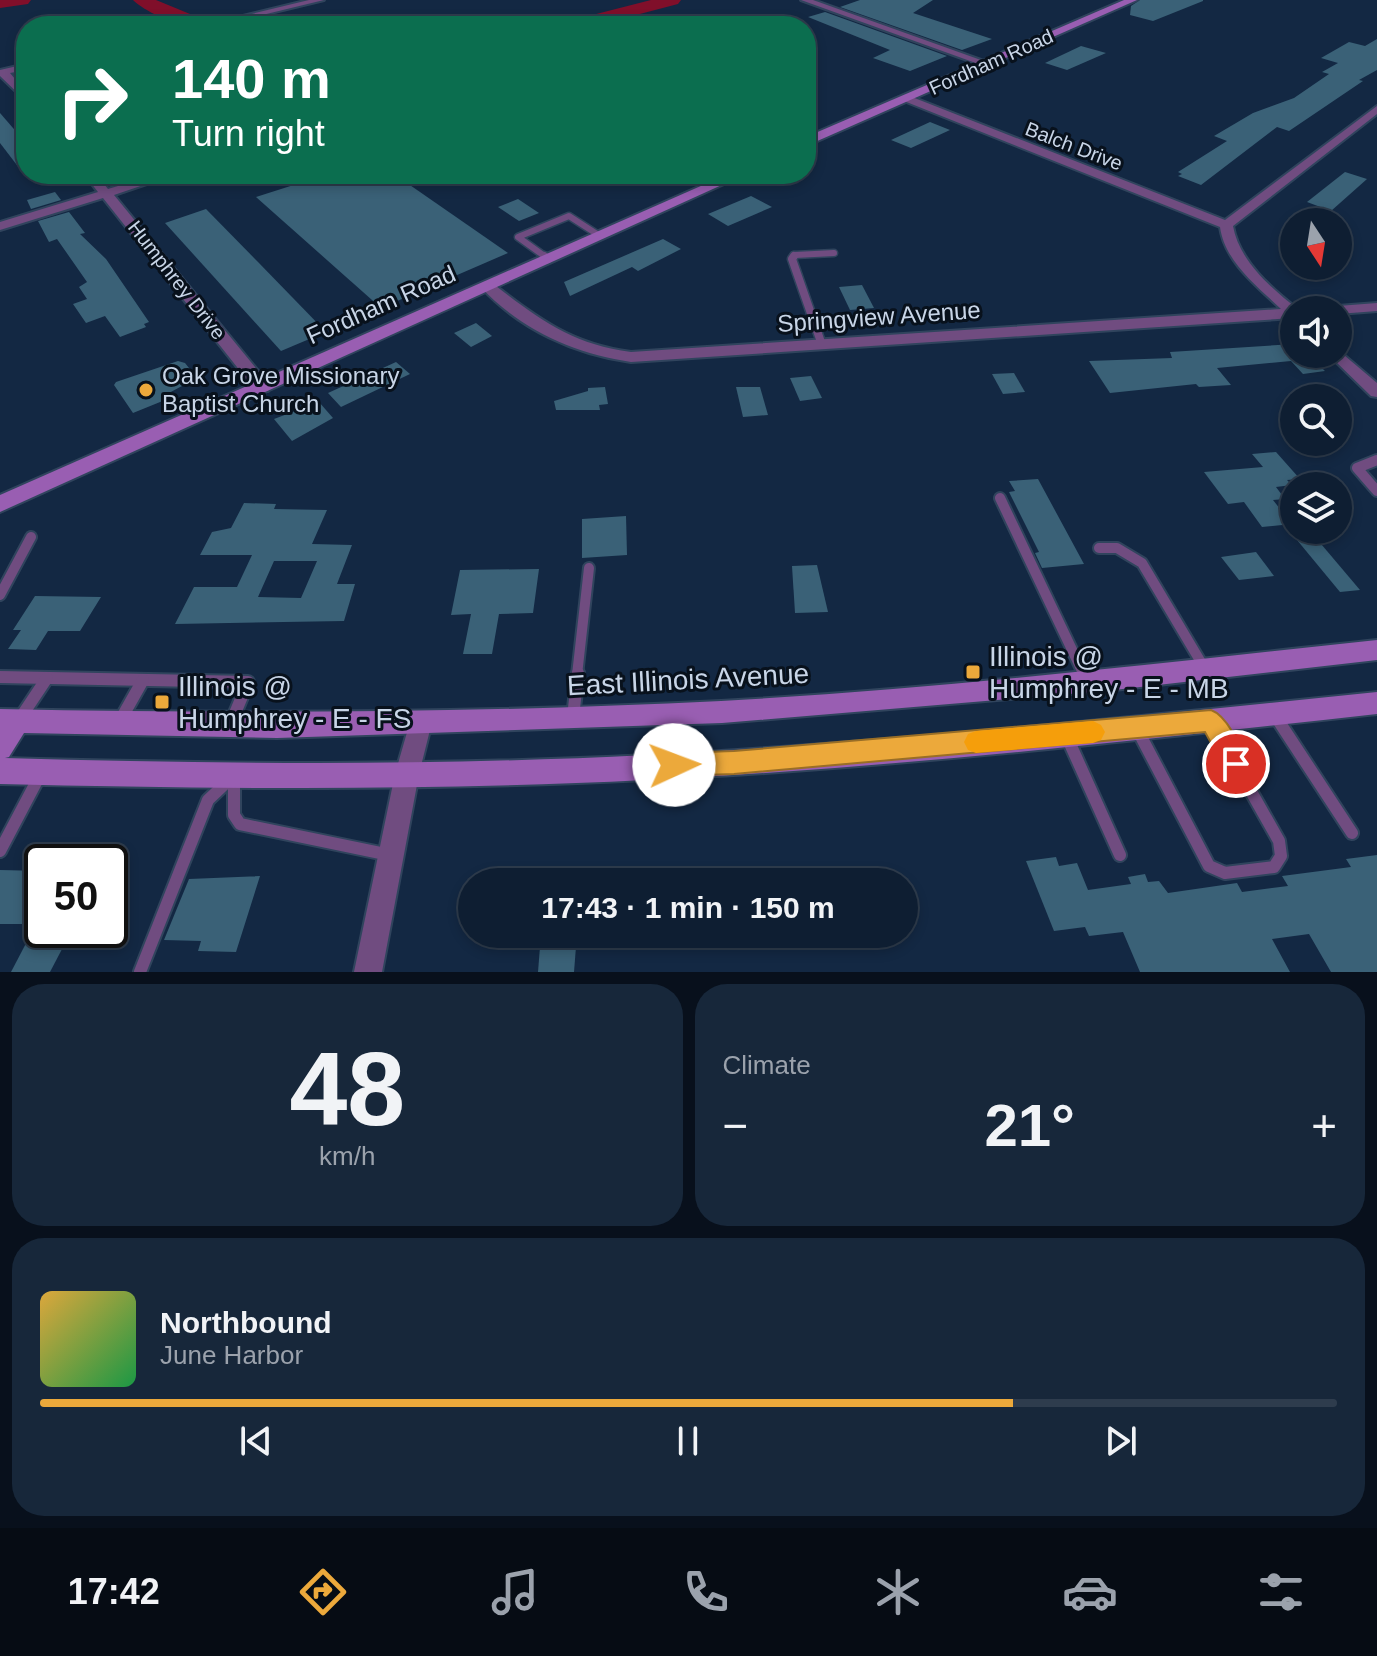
<!DOCTYPE html>
<html lang="en">
<head>
<meta charset="utf-8">
<style>
	:root { --surface:#0e1e32; --page:#17273a; --text:#f1f3f6; --muted:#9ba2ac; --line:#2e3c4d; --accent:#eca93b }
	body { margin:0; font-family:Arial,sans-serif; background:var(--page); color:var(--text); height:100vh; display:flex; flex-direction:column; font-size:30px; white-space:nowrap }
	* { box-sizing:border-box; margin:0 }
	p { font-size:26px; color:var(--muted) }
	.icon { flex:none; width:44px; height:44px; fill:none; stroke:currentColor; stroke-width:2; stroke-linecap:round; stroke-linejoin:round }
	.map { position:relative; height:972px; overflow:hidden }
	.drawer { display:flex; flex-direction:column; gap:12px; padding:12px; background:#08101c; flex:1 }
	.drawer>* { flex:none }
	.guide { position:absolute; left:16px; top:16px; width:800px; height:168px; border-radius:32px; box-shadow:0 4px 12px #0003,0 0 0 2px var(--line); background:#0b6e4f; color:#fff; overflow:hidden }
	.needle { width:52px; rotate:168deg }
	.tools { position:absolute; left:1280px; top:208px; display:grid; gap:16px }
	.tools a { display:grid; place-items:center; width:72px; height:72px; border-radius:50%; background:var(--surface); box-shadow:0 4px 12px #0003,0 0 0 2px var(--line); font-size:40px }
	.speed { position:absolute; left:24px; top:844px; display:flex; gap:16px; font-size:40px; font-weight:700; text-align:center }
	.speed>* { display:grid; place-content:center; width:104px; height:104px; border-radius:50%; background:var(--surface); box-shadow:0 4px 12px #0003,0 0 0 2px var(--line); line-height:1 }
	.speed .limit { border:4px solid #111; border-radius:12px; background:#fff; color:#111 }
	.pin { position:absolute; display:grid; place-items:center; width:68px; height:68px; color:#fff; margin:-34px; border:4px solid #fff; border-radius:50%; box-shadow:0 2px 8px #0007 }
	.me { position:absolute; width:88px; margin:-44px; rotate:88deg; stroke-linejoin:round; filter:drop-shadow(0 0 6px #0008) }
	.turn { display:flex; align-items:center; gap:28px; height:168px; padding:0 24px; font-size:36px }
	.turn .icon { width:104px; height:104px; stroke-width:2.5 }
	.turn b { display:block; font-size:56px; line-height:68px }
	.big { font-size:60px; font-weight:600; line-height:1.1 }
	.drawer .card { flex:1; display:flex; flex-direction:column; justify-content:center; gap:12px; min-width:0; padding:0 28px; border-radius:32px; background:var(--page) }
	.drawer .dial { align-items:center; gap:0 }
	.dial b { font-size:104px; line-height:1 }
	.song { display:flex; align-items:center; gap:24px }
	.cover { width:96px; height:96px; border-radius:12px; background:linear-gradient(135deg,hsl(40 70% 55%),hsl(140 70% 35%)) }
	.played { height:8px; border-radius:4px; background:linear-gradient(90deg,var(--accent) 75%,var(--line) 75%) }
	.keys { display:flex; justify-content:space-around; direction:ltr }
	.heat { display:flex; justify-content:space-between; align-items:center; font-size:44px; direction:ltr }
	.drawer .tiles { flex:1; display:grid; gap:12px; grid-template-columns:1fr 1fr }
	.card:last-child { grid-column:span 2 }
	.trip { position:absolute; left:458px; top:868px; width:460px; height:80px; border-radius:40px; background:var(--surface); box-shadow:0 4px 12px #0003,0 0 0 2px var(--line); font-weight:600; line-height:80px; text-align:center }
	.menu { display:flex; height:128px; justify-content:space-around; align-items:center; background:#060c14; color:var(--muted) }
	.menu .icon { width:56px; height:56px }
	.menu .selected { color:var(--accent) }
	.menu b { font-size:36px; color:var(--text) }
	.map>svg:first-child { display:block }
	.lines { fill:none; stroke-linecap:round; stroke-linejoin:round }
	.river { fill:#800f2a; fill-rule:evenodd }
	.building { fill:#3a6177; fill-rule:evenodd }
	.lane-far3-casing { stroke:#30445d; stroke-width:9 }
	.lane-far2-casing { stroke:#30445d; stroke-width:11 }
	.lane-far1-casing { stroke:#30445d; stroke-width:14 }
	.lane-casing { stroke:#30445d; stroke-width:16 }
	.street-casing { stroke:#30445d; stroke-width:4 }
	.secondary-casing { stroke:#30445d; stroke-width:4 }
	.lane-far3 { stroke:#704c80; stroke-width:6 }
	.lane-far2 { stroke:#704c80; stroke-width:8 }
	.lane-far1 { stroke:#704c80; stroke-width:10 }
	.lane { stroke:#704c80; stroke-width:12 }
	.street { fill:#704c80; fill-rule:evenodd }
	.secondary { fill:#995eb2; fill-rule:evenodd }
	.route { fill:#eca93b; stroke:#996e26; stroke-width:2 }
	.slow { fill:#f59e0b }
	.poi-dot { fill:#eca93b; stroke:#08111c; stroke-width:3 }
	.labels { text-anchor:middle; stroke-width:6; stroke-linejoin:round; paint-order:stroke }
	.far-street-label { font-size:20px; fill:#c8d5e7; stroke:#08111c }
	.street-label { font-size:24px; fill:#c8d5e7; stroke:#08111c }
	.poi-label { font-size:24px; fill:#c8d5e7; stroke:#08111c; text-anchor:start }
	.near-poi-label { font-size:28px; fill:#c8d5e7; stroke:#08111c; text-anchor:start }
	.near-street-label { font-size:28px; fill:#c8d5e7; stroke:#08111c }
</style>
</head>
<body>
<div class="map">
<svg width="1377" height="972" viewBox="0 0 1377 972">
	<rect width="100%" height="100%" fill="#132843"/>
	<g class="lines">
		<g class="river">
			<path d="M0,0H31L28,4L0,8Z"/>
			<path d="M133,0H156L207,21C192,35 146,13 133,0Z"/>
			<path d="M651,0H681L678,4L594,26H563L565,22Z"/>
			<path d="M244,17L469,20L478,26H237V19Z"/>
		</g>
	</g>
	<g class="building">
		<path d="M860,0H933L913,13L992,39L962,50L840,7Z"/>
		<path d="M1140,0H1203V1L1153,21L1130,15L1131,6Z"/>
		<path d="M825,12L947,56L910,71L873,58L890,50L808,17Z"/>
		<path d="M1377,39V70L1359,80L1363,81L1289,131L1277,127L1201,185L1178,176L1182,174L1178,172L1227,141L1214,136L1253,113L1294,98L1329,74L1322,72L1338,63L1321,58L1349,42L1365,46Z"/>
		<path d="M1081,46L1106,53L1067,70L1045,63Z"/>
		<path d="M0,113L26,143V177L0,143Z"/>
		<path d="M930,122L950,130L911,148L891,140Z"/>
		<path d="M1345,172L1367,179L1331,211L1307,202Z"/>
		<path d="M328,174H394L508,253L381,308L256,197Z"/>
		<path d="M55,192L61,200L31,209L27,200Z"/>
		<path d="M751,196L772,207L728,226L708,214Z"/>
		<path d="M518,199L539,213L519,221L498,207Z"/>
		<path d="M206,209L258,262L326,332L281,351L165,223Z"/>
		<path d="M69,212L85,233L80,234L106,259L149,322L144,324L146,327L120,337L105,316L86,323L73,304L87,299L79,287L87,282L57,239L49,242L38,221Z"/>
		<path d="M663,239L681,249L638,271L632,267L570,296L564,282Z"/>
		<path d="M862,285L874,308L850,310L839,287Z"/>
		<path d="M476,323L492,336L471,347L454,333Z"/>
		<path d="M1294,344V354H1307L1325,371L1303,374L1291,361L1217,368L1231,385L1199,387L1196,384L1110,393L1089,361L1172,358L1170,352Z"/>
		<path d="M178,361L185,363L197,378L167,394L170,398L133,413L114,385L116,382Z"/>
		<path d="M396,362L410,374L341,407L328,393Z"/>
		<path d="M1014,373L1025,392L1003,394L992,374Z"/>
		<path d="M811,376L822,398L800,401L790,378Z"/>
		<path d="M605,387L608,404L599,405L600,410H556L554,401L588,391V388Z"/>
		<path d="M736,387H760L768,415L743,417Z"/>
		<path d="M319,402L333,418L292,441L274,419Z"/>
		<path d="M1276,452L1300,479L1287,480L1292,485L1276,487L1285,499L1273,500L1292,524L1262,527L1244,502L1228,504L1204,472L1263,467L1252,454Z"/>
		<path d="M1038,479L1084,564L1042,568L1035,553L1039,552L1009,492L1015,491L1009,481Z"/>
		<path d="M244,503L276,504L274,509L327,510L312,544L352,545L337,584H355L344,621L175,624L194,587H237L252,555H200L212,532L231,528ZM274,561H317L301,598L258,597Z"/>
		<path d="M626,516L627,555L582,558V519Z"/>
		<path d="M1316,538L1360,590L1340,592L1297,540Z"/>
		<path d="M1256,552L1274,576L1239,580L1221,557Z"/>
		<path d="M817,565L828,612L795,613L792,566Z"/>
		<path d="M539,569L533,613L499,614L492,654H463L471,614L451,615L460,570Z"/>
		<path d="M35,596L101,597L80,631H48L36,650L8,649L21,630H13Z"/>
		<path d="M1377,855V972H1331L1309,934L1272,939L1290,972H1140L1123,932L1089,936L1085,927L1054,931L1026,861L1056,857L1059,866L1077,863L1088,890L1131,884L1128,877L1145,874L1148,882L1159,881L1168,893L1237,883L1242,892L1288,886L1282,876L1351,867L1346,859Z"/>
		<path d="M0,870L42,871V924H0Z"/>
		<path d="M260,876L236,952L198,951L201,941L164,940L189,879Z"/>
		<path d="M33,930H72L50,972H11Z"/>
		<path d="M541,934H577L574,972H538Z"/>
	</g>
	<g class="lines">
		<defs>
			<g id="lane-far3">
				<path d="M547,258L518,237L569,216L600,236"/>
				<path d="M793,258L795,255L834,253"/>
			</g>
			<g id="lane-far2">
				<path d="M544,256L548,259"/>
				<path d="M794,256L792,259L822,345"/>
			</g>
			<g id="lane-far1">
				<path d="M1377,460L1357,468L1377,491"/>
				<path d="M1000,498L1084,675"/>
				<path d="M1099,548H1117L1142,563L1205,669"/>
				<path d="M0,595L31,537"/>
				<path d="M577,675L589,568"/>
			</g>
			<g id="lane">
				<path d="M1083,673L1087,681"/>
				<path d="M0,677L248,682L231,723"/>
				<path d="M573,717L578,673"/>
				<path d="M1276,717L1352,833"/>
				<path d="M121,719L143,680"/>
				<path d="M19,720L47,678"/>
				<path d="M1137,729L1209,866L1225,873L1274,867L1281,856L1279,841L1213,724"/>
				<path d="M1067,737L1120,855"/>
				<path d="M234,779V815L240,824L390,855"/>
				<path d="M0,851L40,775"/>
				<path d="M140,972L208,800L228,781"/>
			</g>
			<g id="street">
				<path d="M309,0H324L217,26H202Z"/>
				<path d="M801,0H813L992,64L984,66Z"/>
				<path d="M26,64V70L10,73L26,92V101L0,76V70Z"/>
				<path d="M904,97H912L1225,220L1377,106V114L1233,226C1239,261 1272,289 1299,310H1294V318L631,362C574,354 519,329 480,286L487,282L492,283C539,319 571,344 631,352L1281,309C1257,286 1225,262 1220,227L904,101Z"/>
				<path d="M84,174H96L108,189L158,174H176L114,195L268,383L270,387L268,391H256L103,198L0,230V222L98,192Z"/>
				<path d="M1377,303V311L1338,314V310H1331L1338,306Z"/>
				<path d="M1338,350L1377,383V397L1371,396L1331,357L1328,354H1338Z"/>
				<path d="M421,712L429,715L432,722L419,774L382,972H354L395,774L410,722L413,715Z"/>
			</g>
			<g id="secondary">
				<path d="M1124,0H1137L806,146V137Z"/>
				<path d="M728,174H746L0,512V495Z"/>
				<path d="M1377,640V660L1105,691L722,723L277,738L24,733L9,757L5,758C219,764 433,766 647,755C891,743 1134,717 1377,692V714C1133,741 890,768 645,780C430,791 215,789 0,784V709C240,714 481,713 721,701C940,689 1159,663 1377,640Z"/>
			</g>
		</defs>
		<use href="#lane-far3" class="lane-far3-casing"/>
		<use href="#lane-far2" class="lane-far2-casing"/>
		<use href="#lane-far1" class="lane-far1-casing"/>
		<use href="#lane" class="lane-casing"/>
		<use href="#street" class="street-casing"/>
		<use href="#secondary" class="secondary-casing"/>
		<use href="#lane-far3" class="lane-far3"/>
		<use href="#lane-far2" class="lane-far2"/>
		<use href="#lane-far1" class="lane-far1"/>
		<use href="#lane" class="lane"/>
		<use href="#street" class="street"/>
		<use href="#secondary" class="secondary"/>
	</g>
	<path class="route" d="M1211,710C1228,716 1241,748 1248,764L1244,772L1236,776L1227,772L1205,732L734,774L674,776L666,773L662,765L666,757L674,753L734,751Z"/>
	<path class="slow" d="M1093,721L1101,725L1105,732L1101,740L1093,743L976,753L968,750L964,742L968,734L976,731Z"/>
	<g class="poi-dot">
		<circle cx="146" cy="390" r="8"/>
		<rect x="965" y="664" width="16" height="16" rx="4"/>
		<rect x="154" y="694" width="16" height="16" rx="4"/>
	</g>
	<g class="labels">
		<g class="far-street-label">
			<text transform="translate(991 62) rotate(-24)" y="7">Fordham Road</text>
			<text transform="translate(1074 146) rotate(21)" y="7">Balch Drive</text>
			<text transform="translate(177 280) rotate(52)" y="7">Humphrey Drive</text>
		</g>
		<g class="street-label">
			<text transform="translate(381 305) rotate(-24)" y="8">Fordham Road</text>
			<text transform="translate(879 317) rotate(-4)" y="8">Springview Avenue</text>
		</g>
		<g class="poi-label">
			<text x="162" y="384">Oak Grove Missionary<tspan x="162" dy="28">Baptist Church</tspan></text>
		</g>
		<g class="near-poi-label">
			<text x="989" y="666">Illinois @<tspan x="989" dy="32">Humphrey - E - MB</tspan></text>
			<text x="178" y="696">Illinois @<tspan x="178" dy="32">Humphrey - E - FS</tspan></text>
		</g>
		<g class="near-street-label">
			<text transform="translate(688 679) rotate(-3)" y="10">East Illinois Avenue</text>
		</g>
	</g>
</svg>
<div class="tools">
<a><svg class="needle" viewBox="-14 -14 28 28"><path d="M0-13l5 13h-10z" fill="#e53935"/><path d="M0 13l5-13h-10z" fill="#9ba2ac"/></svg></a>
<a><svg class="icon" aria-label="sound" viewBox="0 0 24 24"><path d="M4 9h4l5-4v14l-5-4H4zM17 9q2 3 0 6"/></svg></a>
<a><svg class="icon" aria-label="search" viewBox="0 0 24 24"><circle cx="10" cy="10" r="6"/><path d="M15 15l6 6"/></svg></a>
<a><svg class="icon" aria-label="layers" viewBox="0 0 24 24"><path d="M12 4l9 5-9 5-9-5zM3 14l9 5 9-5"/></svg></a>
</div>
<div class="speed"><div class="limit">50</div></div>
<div class="pin" style="left:1236px;top:764px;background:#d93025"><svg class="icon" aria-label="arrive" viewBox="0 0 24 24"><path d="M6 21V4h12l-3 4 3 4H6"/></svg></div>
<svg class="me" style="left:674px;top:765px" viewBox="-20 -20 40 40"><circle r="19" fill="#fff"/><path d="M0-13L10 11 0 6-10 11z" fill="#eca93b"/></svg>
<div class="trip">17:43 · 1 min · 150 m</div>
<div class="guide">
<div class="turn"><svg class="icon" aria-label="right" viewBox="0 0 24 24"><path d="M7 20v-9h11M14 6l5 5-5 5"/></svg><div><b>140 m</b>Turn right</div></div>
</div>
</div>
<section class="drawer">
<div class="tiles">
<div class="card dial"><b>48</b><p>km/h</p></div>
<div class="card"><p>Climate</p>
<div class="heat"><a>−</a><b class="big">21°</b><a>+</a></div>
</div>
<div class="card">
<div class="song"><i class="cover"></i><div><b>Northbound</b><p>June Harbor</p></div></div>
<div class="played"></div>
<div class="keys"><svg class="icon" aria-label="previous" viewBox="0 0 24 24"><path d="M18 5L8 12l10 7zM5 5v14"/></svg><svg class="icon" aria-label="pause" viewBox="0 0 24 24"><path d="M8 5v14M16 5v14"/></svg><svg class="icon" aria-label="next" viewBox="0 0 24 24"><path d="M6 5l10 7-10 7zM19 5v14"/></svg></div>
</div>
</div>
</section>
<nav class="menu">
<b>17:42</b>
<svg class="icon selected" aria-label="directions" viewBox="0 0 24 24"><path d="M12 3l9 9-9 9-9-9zM9 14v-3h6M13 9l2 2-2 2"/></svg>
<svg class="icon" aria-label="music" viewBox="0 0 24 24"><path d="M9 18V5l10-2v13"/><circle cx="6" cy="18" r="3"/><circle cx="16" cy="16" r="3"/></svg>
<svg class="icon" aria-label="phone" viewBox="0 0 24 24"><path d="M5 4h4l2 5-3 2q2 4 5 5l2-3 5 2v4C11 20 4 13 5 4z"/></svg>
<svg class="icon" aria-label="climate" viewBox="0 0 24 24"><path d="M12 3v18M4 7l16 10M4 17L20 7"/></svg>
<svg class="icon" aria-label="car" viewBox="0 0 24 24"><path d="M5 17H2v-5l4-1 3-4h7l3 4 3 1v5h-3M9 17h6M6 11h13"/><circle cx="7" cy="17" r="2"/><circle cx="17" cy="17" r="2"/></svg>
<svg class="icon" aria-label="filters" viewBox="0 0 24 24"><path d="M4 7h16M4 17h16"/><circle cx="9" cy="7" r="2"/><circle cx="15" cy="17" r="2"/></svg>
</nav>
</body>
</html>
